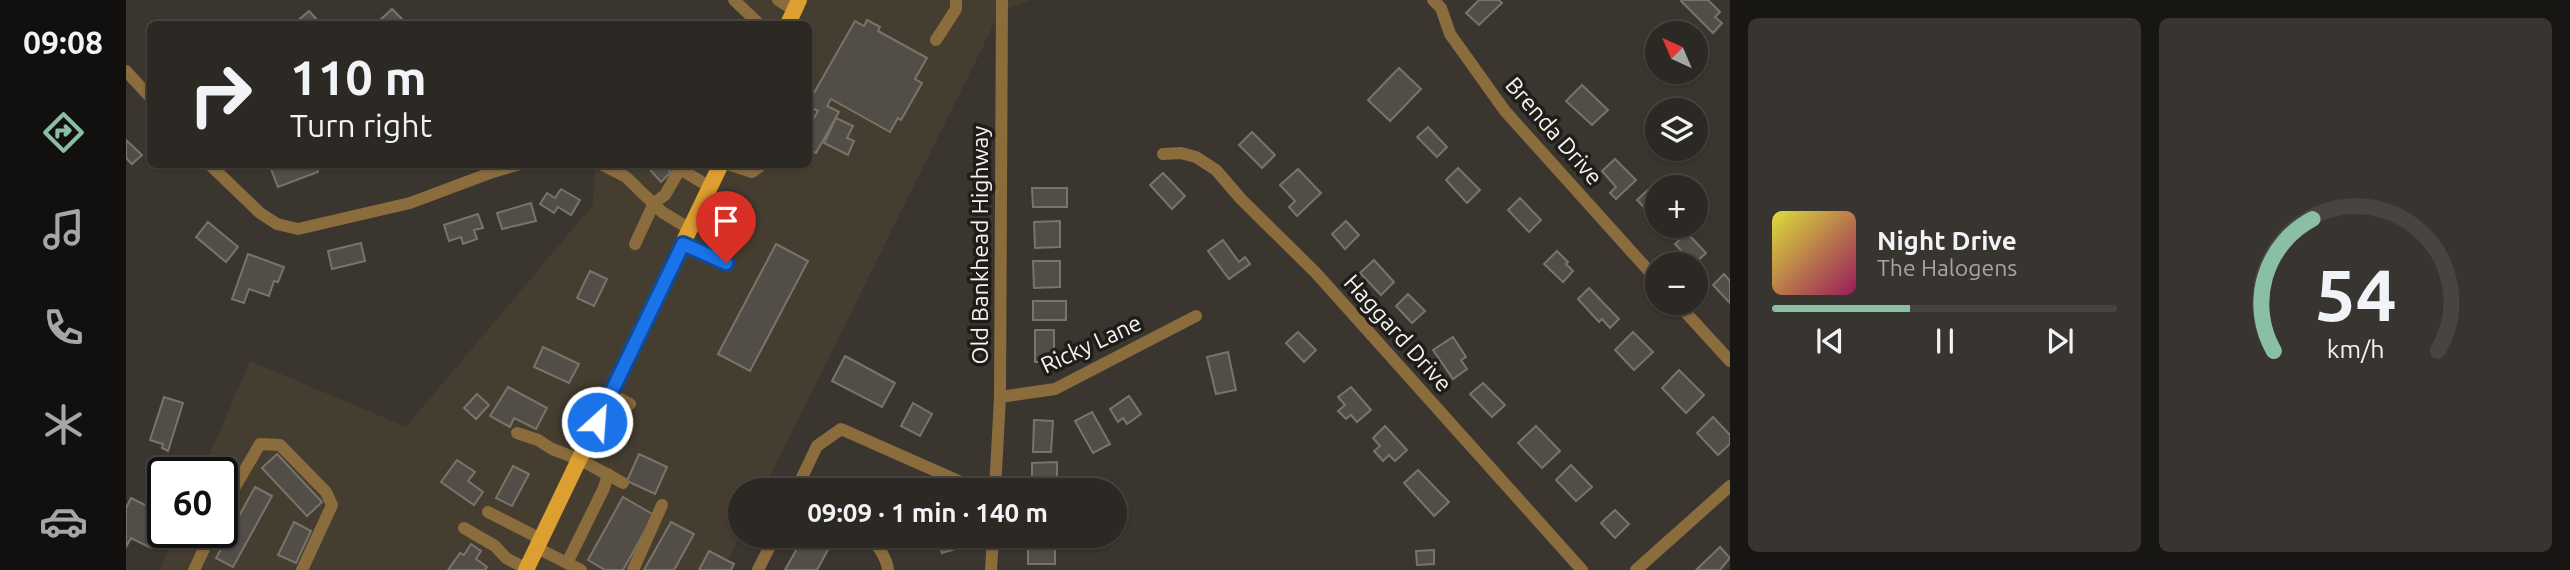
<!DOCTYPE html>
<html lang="en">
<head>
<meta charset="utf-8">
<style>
	:root { --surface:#2c2823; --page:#383430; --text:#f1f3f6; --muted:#a6a6a6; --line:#484441; --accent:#8abfa5 }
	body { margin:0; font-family:Ubuntu,sans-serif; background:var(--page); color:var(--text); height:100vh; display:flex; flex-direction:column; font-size:26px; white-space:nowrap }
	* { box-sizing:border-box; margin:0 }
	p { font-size:23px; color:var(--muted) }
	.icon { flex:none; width:38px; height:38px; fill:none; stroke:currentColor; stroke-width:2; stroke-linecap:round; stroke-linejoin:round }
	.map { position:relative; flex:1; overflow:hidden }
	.details { display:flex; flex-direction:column; gap:18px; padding:18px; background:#181613; width:840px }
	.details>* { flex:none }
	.banner { position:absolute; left:21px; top:21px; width:665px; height:147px; border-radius:10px; box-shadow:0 2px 5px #0004,0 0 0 2px var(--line); background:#2c2823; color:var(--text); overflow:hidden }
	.needle { width:46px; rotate:316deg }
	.controls { position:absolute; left:1519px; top:21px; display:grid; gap:14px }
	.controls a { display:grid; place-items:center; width:63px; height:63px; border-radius:50%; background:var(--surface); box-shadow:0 2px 5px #0004,0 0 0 2px var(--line); font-size:35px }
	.speed { position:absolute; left:21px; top:457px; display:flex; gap:14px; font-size:35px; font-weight:700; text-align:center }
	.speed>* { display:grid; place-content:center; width:91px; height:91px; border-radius:50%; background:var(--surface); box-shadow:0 2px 5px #0004,0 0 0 2px var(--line); line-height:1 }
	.speed .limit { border:4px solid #111; border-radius:10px; background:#fff; color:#111 }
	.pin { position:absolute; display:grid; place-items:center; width:60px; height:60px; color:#fff; margin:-72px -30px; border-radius:50% 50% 50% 0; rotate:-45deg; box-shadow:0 0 7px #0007 }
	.pin .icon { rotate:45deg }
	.me { position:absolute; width:77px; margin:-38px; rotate:26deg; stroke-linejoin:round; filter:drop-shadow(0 0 5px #0008) }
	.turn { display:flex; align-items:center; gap:24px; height:147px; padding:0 28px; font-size:32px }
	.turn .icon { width:91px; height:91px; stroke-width:2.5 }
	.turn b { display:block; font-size:49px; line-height:60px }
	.details .widget { flex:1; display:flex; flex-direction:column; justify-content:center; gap:10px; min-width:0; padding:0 24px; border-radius:10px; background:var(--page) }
	.details .dial { align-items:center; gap:0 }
	.dial svg { height:182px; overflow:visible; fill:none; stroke:var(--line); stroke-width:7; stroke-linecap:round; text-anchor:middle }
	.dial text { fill:var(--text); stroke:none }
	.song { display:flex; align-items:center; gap:21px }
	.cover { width:84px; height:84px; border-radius:10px; background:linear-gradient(135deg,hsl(60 70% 55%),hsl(330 70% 35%)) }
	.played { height:7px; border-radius:4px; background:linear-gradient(90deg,var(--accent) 40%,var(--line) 40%) }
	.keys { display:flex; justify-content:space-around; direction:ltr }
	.details .tiles { flex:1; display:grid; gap:18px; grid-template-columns:repeat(2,1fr) }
	.trip { position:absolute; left:602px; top:478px; width:399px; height:70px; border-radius:35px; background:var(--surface); box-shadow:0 2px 5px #0004,0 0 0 2px var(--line); font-weight:700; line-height:70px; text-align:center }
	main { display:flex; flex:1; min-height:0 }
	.menu { display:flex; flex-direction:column; width:126px; justify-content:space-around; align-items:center; background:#12100e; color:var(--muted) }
	.menu .icon { width:49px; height:49px }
	.menu .on { color:var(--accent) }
	.menu b { font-size:32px; color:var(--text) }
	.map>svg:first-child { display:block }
	.built { fill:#453d30 }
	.building { fill:#524e47; stroke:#78736b; stroke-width:2 }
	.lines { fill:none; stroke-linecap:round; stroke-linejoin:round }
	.minor { stroke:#8a6c3d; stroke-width:12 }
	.major { stroke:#dda030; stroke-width:16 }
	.route-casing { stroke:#114b97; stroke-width:18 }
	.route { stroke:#1a73e8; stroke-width:12 }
	.labels { text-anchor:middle; stroke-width:7; stroke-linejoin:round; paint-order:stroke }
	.street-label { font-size:23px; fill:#f7f4f0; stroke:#1f1d1a }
</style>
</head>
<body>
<main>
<nav class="menu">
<b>09:08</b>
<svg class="icon on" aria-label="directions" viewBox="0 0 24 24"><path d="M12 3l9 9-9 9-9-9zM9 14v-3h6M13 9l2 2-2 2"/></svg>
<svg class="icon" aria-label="music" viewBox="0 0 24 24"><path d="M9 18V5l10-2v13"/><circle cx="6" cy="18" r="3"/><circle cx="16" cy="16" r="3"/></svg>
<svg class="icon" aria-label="phone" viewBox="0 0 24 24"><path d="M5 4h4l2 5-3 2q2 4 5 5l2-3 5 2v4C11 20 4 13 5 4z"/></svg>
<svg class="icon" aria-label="climate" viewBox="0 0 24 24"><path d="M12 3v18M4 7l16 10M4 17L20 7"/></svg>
<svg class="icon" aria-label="car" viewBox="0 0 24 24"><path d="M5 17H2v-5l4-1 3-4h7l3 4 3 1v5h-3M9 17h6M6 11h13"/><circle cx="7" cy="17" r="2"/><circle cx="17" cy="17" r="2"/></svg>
</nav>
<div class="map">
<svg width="1604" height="570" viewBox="0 0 1604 570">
	<rect width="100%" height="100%" fill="#3a352f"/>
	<path class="built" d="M606,0H905L875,10L637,490H614V535L597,570H34L50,532H96V472H76L124,361L280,427L467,205L469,165L682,164V24H629Z"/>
	<g class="building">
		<path d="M1353,0H1373L1376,3L1353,25L1340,13Z"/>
		<path d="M1556,0H1582L1594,12L1589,17L1596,23L1587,33L1555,1Z"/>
		<path d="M266,9L281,24H250Z"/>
		<path d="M183,11L195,24H168Z"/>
		<path d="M741,20L754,27L752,31L801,58L789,79L796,83L775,120L772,118L764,132L705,99L701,106L713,112L690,153L682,149V128L692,111L682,106V90L688,93L729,21L738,26Z"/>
		<path d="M1273,68L1295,89L1264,121L1242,100Z"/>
		<path d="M1456,85L1482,110L1466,125L1440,101Z"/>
		<path d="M710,118L727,126L721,138L728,141L722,155L698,143Z"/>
		<path d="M1302,127L1321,147L1311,157L1291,137Z"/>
		<path d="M1126,132L1149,155L1136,168L1113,145Z"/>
		<path d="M0,140L16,155L6,164L0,158Z"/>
		<path d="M1489,159L1510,180L1490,199L1484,193L1490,187L1476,171Z"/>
		<path d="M156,164H190L192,172L152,187L145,169Z"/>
		<path d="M519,164H538L545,172L535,182Z"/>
		<path d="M1332,168L1354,190L1341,203L1320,180Z"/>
		<path d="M1172,169L1195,193L1171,216L1163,207L1169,201L1154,185Z"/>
		<path d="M1037,173L1059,196L1046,209L1024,185Z"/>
		<path d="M906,188H941V207H907Z"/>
		<path d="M1524,188L1531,195V221L1511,200Z"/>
		<path d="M435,189L454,200L445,215L432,207L428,213L414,204L421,193L429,198Z"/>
		<path d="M1394,198L1415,220L1403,232L1382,210Z"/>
		<path d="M405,203L410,221L376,229L371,213Z"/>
		<path d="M352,214L357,228L348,230L351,239L337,244L335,237L323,241L318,225Z"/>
		<path d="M934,221V247L909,248L908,222Z"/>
		<path d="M1220,221L1233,235L1219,249L1206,234Z"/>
		<path d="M82,222L112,247L100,262L70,237Z"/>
		<path d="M1561,233L1580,253L1568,264L1549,244Z"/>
		<path d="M1097,240L1113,262L1119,257L1124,264L1103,279L1082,251Z"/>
		<path d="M235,243L239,261L206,269L202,251Z"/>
		<path d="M650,244L682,261L624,371L592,354Z"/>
		<path d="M1431,251L1442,262L1440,264L1447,271L1437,282L1418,264Z"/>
		<path d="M122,254L158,267L152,282L148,281L143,296L123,289L118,303L106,299Z"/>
		<path d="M1248,260L1268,282L1255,295L1234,273Z"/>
		<path d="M907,261H934V287L908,288Z"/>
		<path d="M464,271L481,279L468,306L451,298Z"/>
		<path d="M1598,274L1604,281V303L1587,285Z"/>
		<path d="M1463,288L1493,319L1484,328L1476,319L1473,322L1452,299Z"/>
		<path d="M1282,294L1299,311L1286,323L1270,306Z"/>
		<rect x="907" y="301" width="33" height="19"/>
		<rect x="909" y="330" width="19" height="32"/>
		<path d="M1172,332L1190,350L1178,362L1160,343Z"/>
		<path d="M1507,332L1527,352L1508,370L1489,350Z"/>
		<path d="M1327,337L1340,357L1335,360L1341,369L1327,379L1307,350Z"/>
		<path d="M417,347L453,364L443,383L408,367Z"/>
		<path d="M1102,352L1110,390L1090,394L1081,357Z"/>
		<path d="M719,356L769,383L756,407L706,381Z"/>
		<path d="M1553,370L1578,395L1560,413L1536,388Z"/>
		<path d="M1357,383L1379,405L1366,417L1344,394Z"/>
		<path d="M382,387L421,408L410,429L388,418L384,427L364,416Z"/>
		<path d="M1225,387L1245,410L1231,422L1225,415L1220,419L1212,411L1219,405L1212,397Z"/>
		<path d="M351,394L363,405L350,419L338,408Z"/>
		<path d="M1003,396L1015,414L1001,424L997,418L992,422L984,409Z"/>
		<path d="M38,397L57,403L42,451L36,448L37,444L24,440Z"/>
		<path d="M787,403L806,414L794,436L775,426Z"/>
		<path d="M966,412L984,444L967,453L949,421Z"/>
		<path d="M1587,417L1604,435V444L1592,455L1571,433Z"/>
		<path d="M908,420L927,421L925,452H907Z"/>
		<path d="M1259,426L1281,450L1269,461L1263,455L1257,461L1248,451L1254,446L1247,438Z"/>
		<path d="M1410,426L1434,451L1416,468L1392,443Z"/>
		<path d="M151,454L196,502L181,516L136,468Z"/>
		<path d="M513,454L541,467L529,494L501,481Z"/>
		<path d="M331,460L349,472L342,481L357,492L348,505L315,482Z"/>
		<path d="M931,462V486L906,487V463Z"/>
		<path d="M1445,465L1466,487L1450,501L1430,480Z"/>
		<path d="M387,466L403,474L386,506L370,498Z"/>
		<path d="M1292,470L1323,502L1308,516L1278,483Z"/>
		<path d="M129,487L146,496L107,567L90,558Z"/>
		<path d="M497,497L528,515L497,570H479L462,560Z"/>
		<path d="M5,498L27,509L21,519L36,527L25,548L5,538L0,547V508Z"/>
		<path d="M1489,510L1503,524L1489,538L1475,523Z"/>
		<path d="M168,522L185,531L170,563L152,555Z"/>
		<path d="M545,522L568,534L548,570H518Z"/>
		<path d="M678,536H689L705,544L691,570H659Z"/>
		<path d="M811,536H839L842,545L816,553Z"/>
		<rect x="902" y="538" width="27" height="26"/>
		<path d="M345,544L355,551L350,559L361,567L359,570H322L334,553L338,555Z"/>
		<path d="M1594,547L1604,558L1594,570H1570Z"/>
		<path d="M1308,550V564L1291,565L1290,551Z"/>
		<path d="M583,551L608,564L605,570H573Z"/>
	</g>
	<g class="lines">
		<g class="minor">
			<path d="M608,0L633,24"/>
			<path d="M652,0L668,10"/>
			<path d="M1307,0L1315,8L1324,34L1379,111L1531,280"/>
			<path d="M810,40L830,9V0"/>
			<path d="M0,71L24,97"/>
			<path d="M1037,154L1055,153L1070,157L1090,170L1115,199L1190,273L1456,570"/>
			<path d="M83,164L134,213L151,224L172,229L284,203L367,172L394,164"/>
			<path d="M475,164L500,177L536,212L564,229"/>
			<path d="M602,164L626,172L637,164"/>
			<path d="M509,244L528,203L539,195L554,169L584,187"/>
			<path d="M557,244L600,263"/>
			<path d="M1551,303L1604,361"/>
			<path d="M485,394L504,404"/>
			<path d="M874,397L929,389L1070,316"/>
			<path d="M453,401L476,412"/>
			<path d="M471,422L494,433"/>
			<path d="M391,433L412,440L426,449L453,459L497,483"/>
			<path d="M670,490L691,446L715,429L837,483L870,486"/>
			<path d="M869,490L874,397L876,0"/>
			<path d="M96,509L134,444L154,445L200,492L206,505L176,570"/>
			<path d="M362,512L415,539"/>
			<path d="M338,528L369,546L380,558L401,569"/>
			<path d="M740,536C750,540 761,559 762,570"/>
			<path d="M411,548L455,570"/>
			<path d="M441,563L478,488L482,474"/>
			<path d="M68,570L86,532"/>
			<path d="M507,570L536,505"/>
			<path d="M632,570L649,536"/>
			<path d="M865,570L867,536"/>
			<path d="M1510,570L1604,486"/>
		</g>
		<g class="major">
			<path d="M662,24L673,0"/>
			<path d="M400,570L595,164"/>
		</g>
	</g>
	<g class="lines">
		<defs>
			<path id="route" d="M471,422L557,244L600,263"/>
		</defs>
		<use href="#route" class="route-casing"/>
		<use href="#route" class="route"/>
	</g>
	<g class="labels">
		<g class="street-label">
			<text transform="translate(1428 131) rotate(49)" y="8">Brenda Drive</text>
			<text transform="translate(854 245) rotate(-90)" y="8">Old Bankhead Highway</text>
			<text transform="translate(1272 333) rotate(48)" y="8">Haggard Drive</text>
			<text transform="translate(965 344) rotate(-25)" y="8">Ricky Lane</text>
		</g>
	</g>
</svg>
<div class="controls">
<a><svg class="needle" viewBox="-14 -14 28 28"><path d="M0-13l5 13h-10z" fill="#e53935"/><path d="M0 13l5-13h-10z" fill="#a6a6a6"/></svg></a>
<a><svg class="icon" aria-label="layers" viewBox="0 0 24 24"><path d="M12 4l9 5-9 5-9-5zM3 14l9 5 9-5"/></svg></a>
<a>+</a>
<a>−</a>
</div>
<div class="speed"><div class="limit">60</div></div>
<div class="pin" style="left:600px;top:263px;background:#d93025"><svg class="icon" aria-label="arrive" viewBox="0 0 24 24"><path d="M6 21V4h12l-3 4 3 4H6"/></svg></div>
<svg class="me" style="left:471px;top:422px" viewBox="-20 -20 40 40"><circle r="17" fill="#1a73e8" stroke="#fff" stroke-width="3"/><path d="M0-11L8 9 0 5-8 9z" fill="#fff"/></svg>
<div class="trip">09:09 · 1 min · 140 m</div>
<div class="banner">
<div class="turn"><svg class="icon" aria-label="right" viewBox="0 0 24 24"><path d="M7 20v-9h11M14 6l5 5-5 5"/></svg><div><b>110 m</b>Turn right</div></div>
</div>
</div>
<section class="details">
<div class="tiles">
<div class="widget">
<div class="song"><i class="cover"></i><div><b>Night Drive</b><p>The Halogens</p></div></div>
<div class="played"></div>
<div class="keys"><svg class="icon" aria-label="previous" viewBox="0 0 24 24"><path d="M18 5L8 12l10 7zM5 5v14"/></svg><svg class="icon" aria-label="pause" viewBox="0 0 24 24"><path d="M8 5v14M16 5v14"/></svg><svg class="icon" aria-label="next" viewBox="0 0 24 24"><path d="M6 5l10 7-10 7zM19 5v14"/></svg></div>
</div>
<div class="widget dial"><svg viewBox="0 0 100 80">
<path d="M14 69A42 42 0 1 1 86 69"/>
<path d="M14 69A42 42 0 0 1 31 11" stroke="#8abfa5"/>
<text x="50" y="56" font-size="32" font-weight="700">54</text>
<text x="50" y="72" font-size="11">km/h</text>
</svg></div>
</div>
</section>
</main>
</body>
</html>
